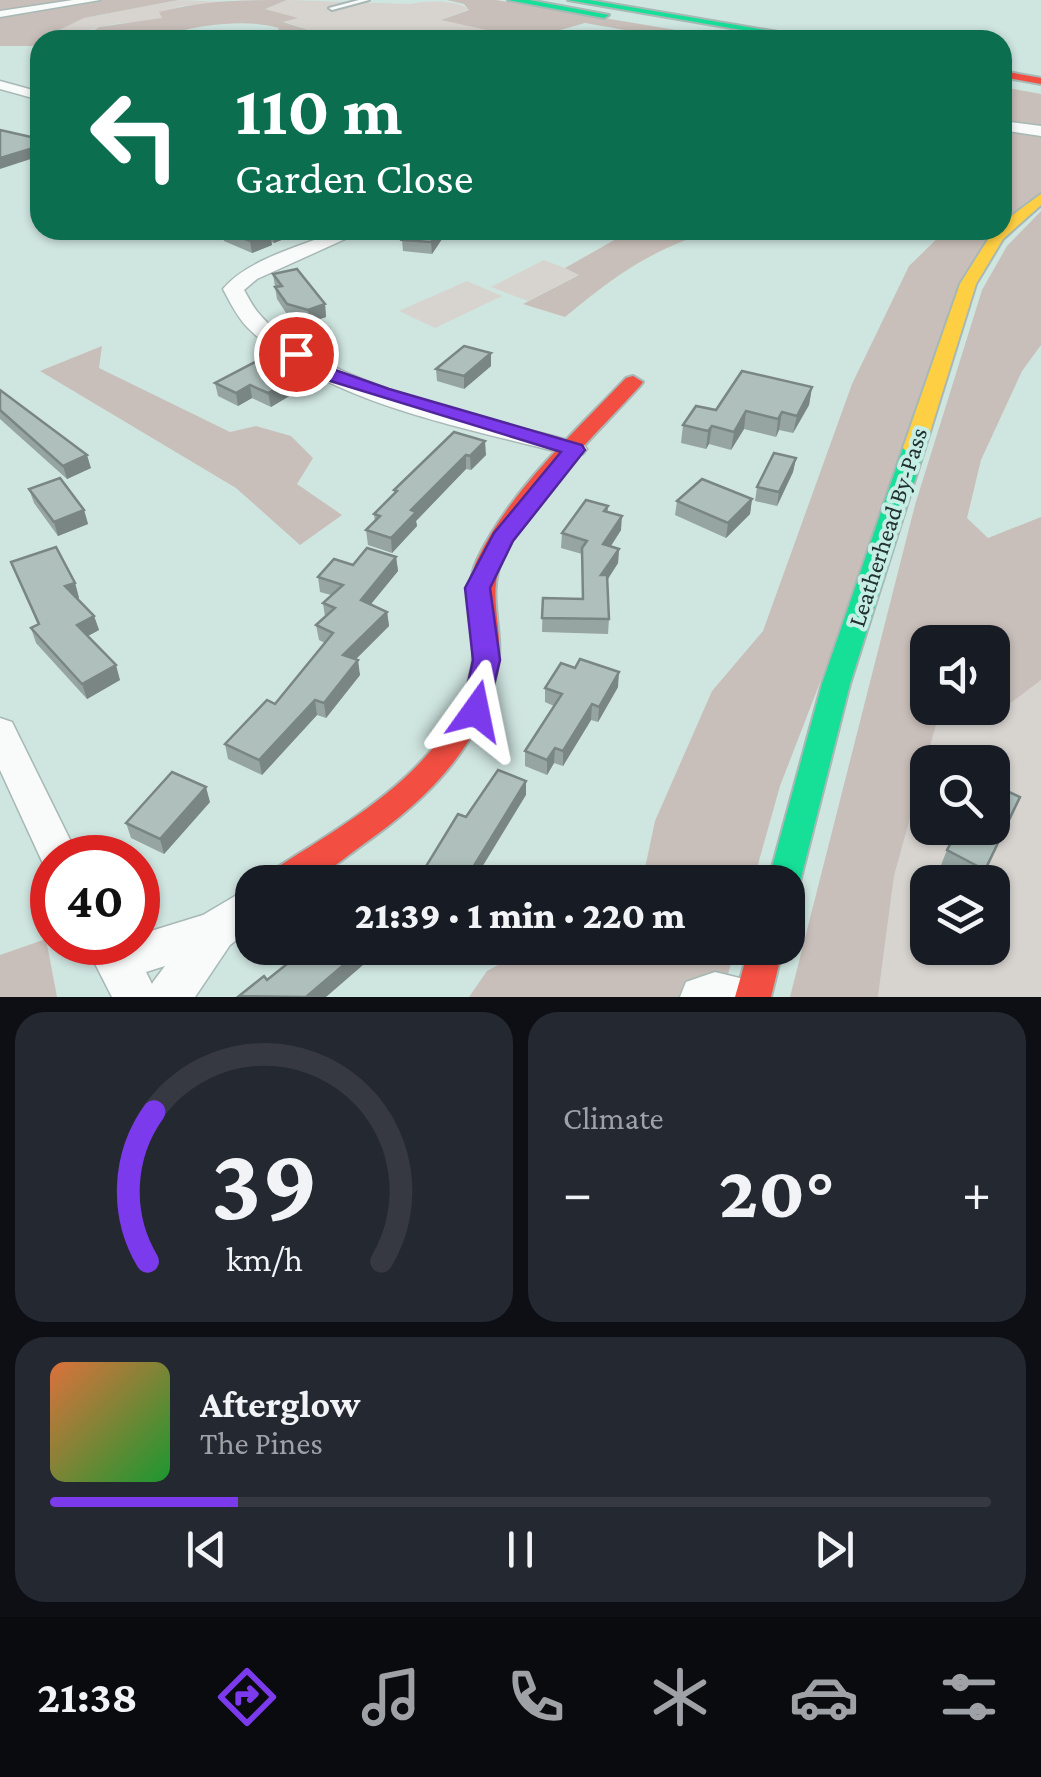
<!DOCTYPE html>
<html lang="en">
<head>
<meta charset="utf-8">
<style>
	:root { --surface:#171b24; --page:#242831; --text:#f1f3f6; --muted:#9ea1a6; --line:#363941; --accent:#7c3aed }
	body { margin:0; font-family:"Crimson Pro",serif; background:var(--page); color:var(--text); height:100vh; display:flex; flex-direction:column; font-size:38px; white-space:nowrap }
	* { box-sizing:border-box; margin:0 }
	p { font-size:32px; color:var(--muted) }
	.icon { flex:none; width:55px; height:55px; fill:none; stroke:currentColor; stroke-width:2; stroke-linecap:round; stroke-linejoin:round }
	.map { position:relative; height:997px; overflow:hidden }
	.drawer { display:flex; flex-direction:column; gap:15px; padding:15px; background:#0d0f14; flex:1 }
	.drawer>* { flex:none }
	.guide { position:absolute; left:30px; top:30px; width:982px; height:210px; border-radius:30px; box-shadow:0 2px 8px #0004; background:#0b6e4f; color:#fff; overflow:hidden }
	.buttons { position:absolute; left:910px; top:625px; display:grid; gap:20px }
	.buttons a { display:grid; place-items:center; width:100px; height:100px; border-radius:20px; background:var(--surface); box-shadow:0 2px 8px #0004; font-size:50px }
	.speed { position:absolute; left:30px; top:835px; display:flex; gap:20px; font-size:50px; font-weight:700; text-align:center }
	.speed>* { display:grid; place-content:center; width:130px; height:130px; border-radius:50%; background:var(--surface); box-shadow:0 2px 8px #0004; line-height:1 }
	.speed .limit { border:15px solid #d22; background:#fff; color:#111 }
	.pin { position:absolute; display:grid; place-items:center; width:85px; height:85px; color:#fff; margin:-42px; border:5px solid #fff; border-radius:50%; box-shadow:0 2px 10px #0007 }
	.me { position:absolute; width:110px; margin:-55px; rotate:12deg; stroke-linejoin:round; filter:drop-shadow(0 0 8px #0008) }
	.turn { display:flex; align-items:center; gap:35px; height:210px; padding:0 40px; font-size:45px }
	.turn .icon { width:130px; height:130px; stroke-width:2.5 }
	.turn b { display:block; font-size:70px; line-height:85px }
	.big { font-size:75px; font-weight:800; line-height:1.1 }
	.drawer .card { flex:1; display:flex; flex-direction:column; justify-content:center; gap:15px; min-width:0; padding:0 35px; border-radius:30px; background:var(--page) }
	.drawer .dial { align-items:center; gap:0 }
	.dial svg { height:260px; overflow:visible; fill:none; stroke:var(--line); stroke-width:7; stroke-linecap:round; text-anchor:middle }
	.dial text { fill:var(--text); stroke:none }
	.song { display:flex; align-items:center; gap:30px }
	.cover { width:120px; height:120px; border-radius:15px; background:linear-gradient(135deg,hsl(20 70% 55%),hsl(130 70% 35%)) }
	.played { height:10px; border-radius:5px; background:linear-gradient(90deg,var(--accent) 20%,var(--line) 20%) }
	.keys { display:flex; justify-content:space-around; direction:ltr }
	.heat { display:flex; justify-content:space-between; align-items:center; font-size:55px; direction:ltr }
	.drawer .tiles { flex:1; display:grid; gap:15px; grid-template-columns:1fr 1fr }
	.card:last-child { grid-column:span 2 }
	.trip { position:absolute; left:235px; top:865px; width:570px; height:100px; border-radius:30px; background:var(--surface); box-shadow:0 2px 8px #0004; font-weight:800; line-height:100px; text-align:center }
	.dock { display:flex; height:160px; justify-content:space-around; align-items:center; background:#090b0e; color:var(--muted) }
	.dock .icon { width:70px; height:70px }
	.dock .on { color:var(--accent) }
	.dock b { font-size:45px; color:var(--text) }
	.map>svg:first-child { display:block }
	.green { fill:#d7d4d0; fill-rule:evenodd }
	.forest { fill:#c9bfba; fill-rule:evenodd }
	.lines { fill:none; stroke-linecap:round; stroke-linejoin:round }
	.lane-casing { stroke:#a7b8b5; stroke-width:4 }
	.street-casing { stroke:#a7b8b5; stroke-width:3 }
	.fast-casing { stroke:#a7b8b5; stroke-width:4 }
	.slow-casing { stroke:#a7b8b5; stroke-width:4 }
	.jam-casing { stroke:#a7b8b5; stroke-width:4 }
	.lane { fill:#f8fbfa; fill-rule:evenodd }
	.street { fill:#f8fbfa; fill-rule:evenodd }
	.fast { fill:#16e098; fill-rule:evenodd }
	.slow { fill:#ffcf43; fill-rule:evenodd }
	.jam { fill:#f24e42; fill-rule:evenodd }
	.wall { fill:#96a5a2 }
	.shaded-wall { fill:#7a8684 }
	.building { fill:#afc0bc; stroke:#7a8684; stroke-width:2.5 }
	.route { fill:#7c3aed; stroke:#51269a; stroke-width:2.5 }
	.labels { text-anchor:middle; stroke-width:8; stroke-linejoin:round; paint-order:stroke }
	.street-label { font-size:25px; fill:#21312e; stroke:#c6eee5 }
</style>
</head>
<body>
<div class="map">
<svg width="1041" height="997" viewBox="0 0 1041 997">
	<rect width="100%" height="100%" fill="#cfe5e0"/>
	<g class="green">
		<path d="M178,0L230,2L181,6L160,13L163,18C143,24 119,21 99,27C77,35 61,39 36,39L84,18Z"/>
		<path d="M288,0L410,4C427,0 456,0 469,9L444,19L527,39L545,33L575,40H340L282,21L295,18L263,8Z"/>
		<path d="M544,260L580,274L528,301L491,287Z"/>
		<path d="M467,281L502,296L435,328L399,311Z"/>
		<path d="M1041,631V997H878L894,876L936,725L992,708ZM928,762H992V828H928ZM928,882H992V948H928Z"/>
	</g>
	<g class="forest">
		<path d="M0,0H178L84,18L40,39H65L89,34L99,27L162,18L159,12C204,0 242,0 287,0L265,9L298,18L283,22L340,40H300L275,35L279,28C249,19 206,24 176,32L173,40H40V46H0Z"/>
		<path d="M447,0H496L736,40H682L585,23L528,39L441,20L469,10L464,4Z"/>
		<path d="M1003,87L1041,94V193L1003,221Z"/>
		<path d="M1041,211V345L1022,371L981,460L967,518L988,538L1041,517V680L992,717L936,725L894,876L878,997H790L915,505L982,290L1007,246ZM928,642H992V708H928Z"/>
		<path d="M632,230H718C656,246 614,276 565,317L523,304L579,275L565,268Z"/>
		<path d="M946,230H995L780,786L753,882H642L655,821L712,691L763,631L852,384L909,266Z"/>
		<path d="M102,346L99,368L230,432L256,426L291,436L313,458L297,484L342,515L300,545L236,488L40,371Z"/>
		<path d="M46,939L57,997H0V955Z"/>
		<path d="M530,948H735L722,997H469L487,971Z"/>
	</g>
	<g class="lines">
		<defs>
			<path id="lane" d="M359,0H369L332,10L329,8Z"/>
			<g id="street">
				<path d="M73,0H100L0,17V11Z"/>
				<path d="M0,81L40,92V100L0,89Z"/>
				<path d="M1002,121L1041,126V136L1002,130Z"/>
				<path d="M340,230H365L257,279L244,290C249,299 254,309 261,316C322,386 494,420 583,444L587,449L583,454H565C464,427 324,403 248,328C237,317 230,302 223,289C249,258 303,246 340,230Z"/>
				<path d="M0,718L12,722L79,858H52V872L46,870L0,770Z"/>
				<path d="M252,886V928L230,945L195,997H112L84,942H138V935L203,915ZM165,966L153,982L152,984L146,972Z"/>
				<path d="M715,972L756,982L762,997H680L686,982Z"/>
			</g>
			<g id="fast">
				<path d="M508,0H529L609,15L604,18Z"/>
				<path d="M568,0H589L825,40H801Z"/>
				<path d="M914,442L925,448L850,684L800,882L796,892L788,895V882H768L822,684L903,448Z"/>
			</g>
			<path id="slow" d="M1041,194V205L1003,239L976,284L925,448L914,454L907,452L903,448L960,284L992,233L1002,230V223Z"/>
			<g id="jam">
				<path d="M1002,71L1041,78V84L1002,77Z"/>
				<path d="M633,376L643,382L640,386C591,440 534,491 503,558C485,595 506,633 497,671C480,749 425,801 361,846C346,857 328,872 311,881C299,886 279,882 266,882L270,872C350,820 453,767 472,666C478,630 461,595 477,560C511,489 573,434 626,378Z"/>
				<path d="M749,948H783L771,997H735Z"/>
			</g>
		</defs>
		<use href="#lane" class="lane-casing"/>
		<use href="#street" class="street-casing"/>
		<use href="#fast" class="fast-casing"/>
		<use href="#slow" class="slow-casing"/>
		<use href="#jam" class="jam-casing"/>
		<use href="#lane" class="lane"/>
		<use href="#street" class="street"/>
		<use href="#fast" class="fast"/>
		<use href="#slow" class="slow"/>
		<use href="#jam" class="jam"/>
	</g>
	<g class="wall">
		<path d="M222,230H306L274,243L271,242L272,245L252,253L224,241Z"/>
		<path d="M410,230H446V233L432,254L403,251L402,240Z"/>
		<path d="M273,274L325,304L326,317L310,322L288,316L277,299Z"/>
		<path d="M491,366L464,389L437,381L436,369Z"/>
		<path d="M288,377L296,392L271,407L252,398L238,406L218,396L215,383Z"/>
		<path d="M812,387L809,405L793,433L779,430L776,437L744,429L731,450L709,444L706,449L681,443L683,425L716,410Z"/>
		<path d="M0,390L91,468L67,479L0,419Z"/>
		<path d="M454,432L486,455L471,470L466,469L416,521L417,526L392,553L368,545L366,530L375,522L374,514L394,494V490Z"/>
		<path d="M796,458L793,472L777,506L755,501L757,487Z"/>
		<path d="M29,489L84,510L88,524L58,536L34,503Z"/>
		<path d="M752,499L750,514L726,538L675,515L677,501Z"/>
		<path d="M608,506V512L621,530L611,546L619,549L618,563L607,580L609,619L608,634L542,632L543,598L582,599V554L561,548L562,533Z"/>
		<path d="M396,557L398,571L371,604L387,612L389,626L355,660L360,675L326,718L317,715L262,775L228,759L225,744L275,704L325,643L319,640L316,625L325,617L323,603L331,595L320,592L318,577Z"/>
		<path d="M11,562L75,583L79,598H77L94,616L99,630L88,636L120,680L87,699L36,643L31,628L38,625Z"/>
		<path d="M618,687L598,722L591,720L563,766L554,763L547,775L525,766V751L554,706L545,702V688Z"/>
		<path d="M1020,797L980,882H974L941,865L947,850Z"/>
		<path d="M210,802L164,854L131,838L126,823Z"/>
	</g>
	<g class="shaded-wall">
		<path d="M40,146V156L0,169V158Z"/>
		<path d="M278,230H306L274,243L272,232Z"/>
		<path d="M440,230H446V233L432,254L431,242Z"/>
		<path d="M270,233L272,245L252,253L250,241Z"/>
		<path d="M325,304L326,317L310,322L308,310Z"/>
		<path d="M491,353V366L464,389V376Z"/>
		<path d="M287,365L289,378L276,371Z"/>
		<path d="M294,379L296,392L271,407L268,393Z"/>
		<path d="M250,385L252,398L238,406L236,393Z"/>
		<path d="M812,387L809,405L793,433L797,416Z"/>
		<path d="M746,411L744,429L731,450L734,432Z"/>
		<path d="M782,412L779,430L776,437L778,419Z"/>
		<path d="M712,426L709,444L706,449L708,431Z"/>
		<path d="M485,441L486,455L471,470L470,456Z"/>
		<path d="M87,455L91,468L67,479L63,466Z"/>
		<path d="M466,455V469L416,521L417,526L392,553L391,538L411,510Z"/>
		<path d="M796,458L793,472L777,506L779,492Z"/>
		<path d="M752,499L750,514L726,538L728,523Z"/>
		<path d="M84,510L88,524L58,536L54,522Z"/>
		<path d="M622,516L621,530L603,558V544Z"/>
		<path d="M619,549L618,563L601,590V575Z"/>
		<path d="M396,557L398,571L362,615L361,600Z"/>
		<path d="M75,583L79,598L70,601L65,586Z"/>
		<path d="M387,612L389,626L345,670L343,655Z"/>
		<path d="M94,616L99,630L82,639L77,625Z"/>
		<path d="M358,660L360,675L326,718L324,703Z"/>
		<path d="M116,665L120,680L87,699L82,684Z"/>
		<path d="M619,672L618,687L598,722L599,707Z"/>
		<path d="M315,700L317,715L262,775L259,760Z"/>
		<path d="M592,704L591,720L563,766V751Z"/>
		<path d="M555,748L554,763L547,775V760Z"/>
		<path d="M526,781V795L473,882H464Z"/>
		<path d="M206,787L210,802L164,854L160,839Z"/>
		<path d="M360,951L363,965L326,997H306Z"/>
	</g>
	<g class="building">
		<path d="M0,130L40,139V146L0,158Z"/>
		<path d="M222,230H278L272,232L268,231L270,233L250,241Z"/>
		<path d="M410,230H440L431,242L402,240Z"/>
		<path d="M297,269L325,304L308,310L287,304L275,287L282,286L273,274Z"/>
		<path d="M464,346L491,353L464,376L436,369Z"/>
		<path d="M278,350L287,365L276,371L294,379L268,393L250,385L236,393L215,383Z"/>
		<path d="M742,371L812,387L797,416L782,412L778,419L746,411L734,432L712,426L708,431L683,425L696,406L716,410Z"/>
		<path d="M0,390L87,455L63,466L0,410Z"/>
		<path d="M454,432L485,441L470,456L466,455L411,510L416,512L391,538L366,530L380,516L374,514L397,491L394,490Z"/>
		<path d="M774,453L796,458L779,492L757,487Z"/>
		<path d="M60,478L84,510L54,522L29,489Z"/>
		<path d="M702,479L752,499L728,523L677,501Z"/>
		<path d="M586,500L608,506L604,511L622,516L603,544L619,549L601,575H607L609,619L542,618L543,598L583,599L582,548L587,541L562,533Z"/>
		<path d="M56,547L75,583L65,586L94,616L77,625L116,665L82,684L31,628L39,624L11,562Z"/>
		<path d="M367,548L396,557L361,600L387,612L343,655L358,660L324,703L315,700L259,760L225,744L267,700L275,704L333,633L316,625L335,608L323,603L343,585L318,577L334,559L353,565Z"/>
		<path d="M580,659L619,672L599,707L592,704L563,751L555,748L547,760L525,751L562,694L545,688L561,663L575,668Z"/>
		<path d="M498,770L526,781L464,882H399L409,867L422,873L458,814L466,817Z"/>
		<path d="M172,772L206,787L160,839L126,823Z"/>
		<path d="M992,784L1020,797L985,870L947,850L959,828H992Z"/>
		<path d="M307,948H357L360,951L306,997L239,996L264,976L267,980Z"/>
	</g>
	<path class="route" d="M296,349L338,371L389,389L582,445L585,450L513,541L490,588L500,660L486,718L476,722L466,718L462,711L473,660L465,588L494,533L561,452L324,379L290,358V350Z"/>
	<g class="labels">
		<g class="street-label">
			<text transform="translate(887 527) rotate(-72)" y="9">Leatherhead By-Pass</text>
		</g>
	</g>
</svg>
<div class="buttons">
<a><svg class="icon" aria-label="sound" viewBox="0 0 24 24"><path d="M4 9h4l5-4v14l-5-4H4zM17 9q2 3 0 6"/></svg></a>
<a><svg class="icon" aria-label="search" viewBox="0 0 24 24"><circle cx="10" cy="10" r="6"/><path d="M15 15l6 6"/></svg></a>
<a><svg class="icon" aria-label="layers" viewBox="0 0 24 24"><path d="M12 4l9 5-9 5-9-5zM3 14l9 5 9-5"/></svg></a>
</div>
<div class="speed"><div class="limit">40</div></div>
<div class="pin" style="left:296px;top:354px;background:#d93025"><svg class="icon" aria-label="arrive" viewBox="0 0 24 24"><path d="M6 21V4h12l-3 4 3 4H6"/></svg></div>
<svg class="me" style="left:476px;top:711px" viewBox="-20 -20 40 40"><path d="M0-17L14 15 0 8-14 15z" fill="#7c3aed" stroke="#fff" stroke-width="4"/></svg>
<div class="trip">21:39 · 1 min · 220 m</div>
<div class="guide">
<div class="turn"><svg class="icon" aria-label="left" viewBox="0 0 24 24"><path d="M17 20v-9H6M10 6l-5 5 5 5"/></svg><div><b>110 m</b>Garden Close</div></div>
</div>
</div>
<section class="drawer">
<div class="tiles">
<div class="card dial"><svg viewBox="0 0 100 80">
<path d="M14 69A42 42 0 1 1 86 69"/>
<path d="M14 69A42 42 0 0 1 16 23" stroke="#7c3aed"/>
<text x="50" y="56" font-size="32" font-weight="700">39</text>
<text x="50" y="72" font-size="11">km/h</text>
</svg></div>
<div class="card"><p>Climate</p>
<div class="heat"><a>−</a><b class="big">20°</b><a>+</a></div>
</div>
<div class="card">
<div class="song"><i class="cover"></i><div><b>Afterglow</b><p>The Pines</p></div></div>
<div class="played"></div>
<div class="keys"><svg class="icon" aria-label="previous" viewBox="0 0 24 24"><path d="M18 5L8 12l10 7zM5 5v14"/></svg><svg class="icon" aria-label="pause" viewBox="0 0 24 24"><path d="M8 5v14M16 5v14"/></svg><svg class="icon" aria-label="next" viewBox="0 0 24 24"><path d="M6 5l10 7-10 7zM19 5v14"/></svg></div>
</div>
</div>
</section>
<nav class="dock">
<b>21:38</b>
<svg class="icon on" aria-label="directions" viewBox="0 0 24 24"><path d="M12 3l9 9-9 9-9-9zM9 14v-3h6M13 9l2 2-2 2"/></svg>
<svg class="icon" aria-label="music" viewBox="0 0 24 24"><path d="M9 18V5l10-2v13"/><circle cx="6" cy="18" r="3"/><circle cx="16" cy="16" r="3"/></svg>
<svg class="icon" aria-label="phone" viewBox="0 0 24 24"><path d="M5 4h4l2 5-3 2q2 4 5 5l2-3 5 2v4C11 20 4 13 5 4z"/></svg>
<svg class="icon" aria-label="climate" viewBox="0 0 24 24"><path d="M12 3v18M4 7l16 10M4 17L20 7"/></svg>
<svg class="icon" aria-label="car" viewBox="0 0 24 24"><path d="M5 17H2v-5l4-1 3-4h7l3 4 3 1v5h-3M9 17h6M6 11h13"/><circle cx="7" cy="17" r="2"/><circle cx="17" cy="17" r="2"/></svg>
<svg class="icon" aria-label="filters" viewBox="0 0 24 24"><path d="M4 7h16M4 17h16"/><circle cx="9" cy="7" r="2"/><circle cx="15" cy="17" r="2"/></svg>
</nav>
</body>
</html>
